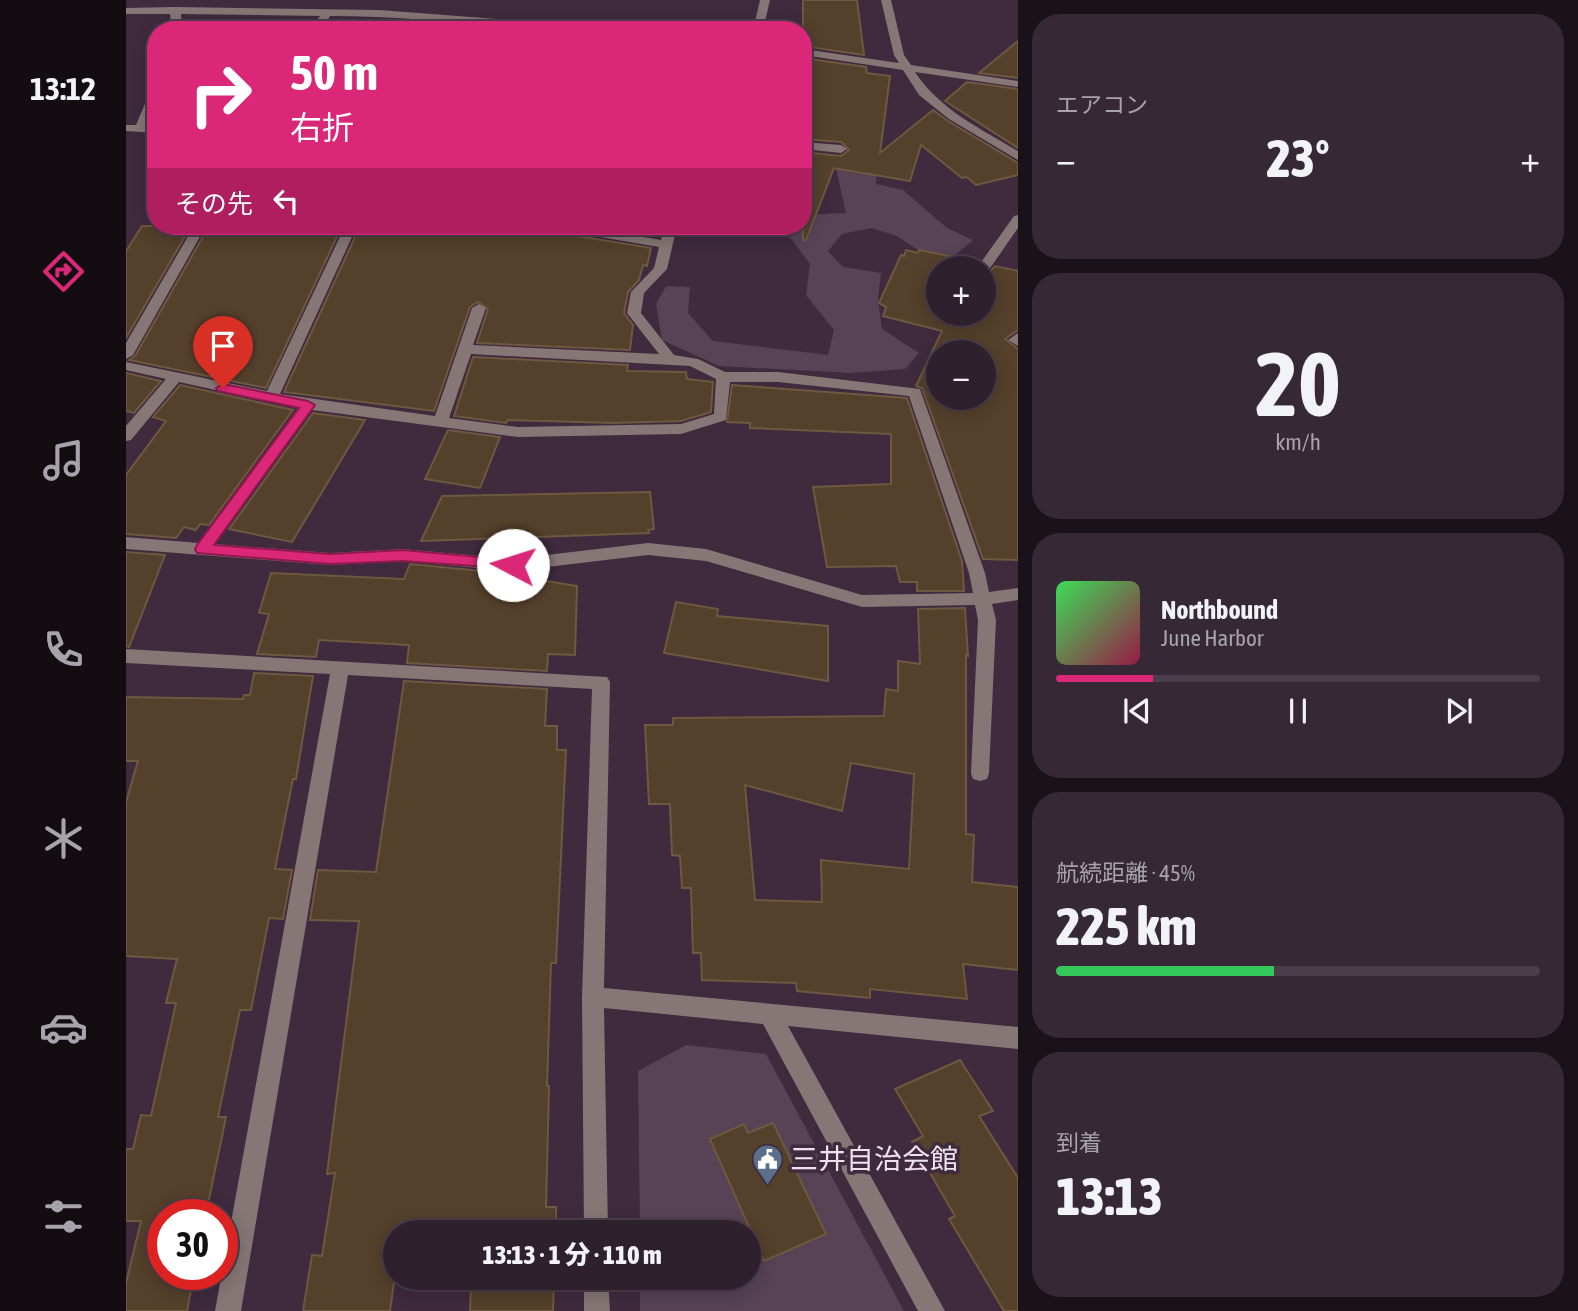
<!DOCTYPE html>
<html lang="ja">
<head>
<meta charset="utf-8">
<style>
	:root { --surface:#2f202e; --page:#372836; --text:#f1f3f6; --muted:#a7a3aa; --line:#4a3e4a; --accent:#db2777 }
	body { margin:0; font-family:"Asap Condensed","Noto Sans JP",sans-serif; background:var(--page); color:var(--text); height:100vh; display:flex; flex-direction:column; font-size:26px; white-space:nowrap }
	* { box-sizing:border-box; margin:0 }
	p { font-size:23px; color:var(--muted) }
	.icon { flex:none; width:38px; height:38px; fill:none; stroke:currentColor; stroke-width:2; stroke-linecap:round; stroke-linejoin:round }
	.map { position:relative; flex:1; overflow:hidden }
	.side { display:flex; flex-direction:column; gap:14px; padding:14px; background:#1a1219; width:560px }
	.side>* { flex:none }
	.banner { position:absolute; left:21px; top:21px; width:665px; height:214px; border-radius:28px; box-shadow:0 4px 18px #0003,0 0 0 2px var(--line); background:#db2777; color:#fff; overflow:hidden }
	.fabs { position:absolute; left:800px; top:256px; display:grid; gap:14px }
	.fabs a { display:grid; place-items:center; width:70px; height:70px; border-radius:50%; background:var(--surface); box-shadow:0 4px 18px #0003,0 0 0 2px var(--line); font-size:35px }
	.speed { position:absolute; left:21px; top:1199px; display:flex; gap:14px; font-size:35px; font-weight:700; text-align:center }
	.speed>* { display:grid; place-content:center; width:91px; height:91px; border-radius:50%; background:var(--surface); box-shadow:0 4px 18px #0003,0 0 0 2px var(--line); line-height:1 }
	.speed .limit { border:10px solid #d22; background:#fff; color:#111 }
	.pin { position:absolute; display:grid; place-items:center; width:60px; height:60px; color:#fff; margin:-72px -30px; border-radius:50% 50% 50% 0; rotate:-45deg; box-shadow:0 0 7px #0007 }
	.pin .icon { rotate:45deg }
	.me { position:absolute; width:77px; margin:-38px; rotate:275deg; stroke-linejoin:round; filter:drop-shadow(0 0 5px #0008) }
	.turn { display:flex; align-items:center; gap:24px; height:147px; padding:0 28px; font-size:32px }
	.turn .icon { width:91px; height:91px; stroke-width:2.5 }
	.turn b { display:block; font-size:49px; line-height:60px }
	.then { display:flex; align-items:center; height:66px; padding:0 28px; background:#0003; gap:14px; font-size:26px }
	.big { font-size:52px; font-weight:800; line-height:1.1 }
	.side .card { flex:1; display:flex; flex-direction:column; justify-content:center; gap:10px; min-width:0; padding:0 24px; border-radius:28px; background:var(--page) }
	.side .dial { align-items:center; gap:0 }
	.dial b { font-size:91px; line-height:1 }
	.song { display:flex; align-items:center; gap:21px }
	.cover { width:84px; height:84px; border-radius:10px; background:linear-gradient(135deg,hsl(130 70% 55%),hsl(340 70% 35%)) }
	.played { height:7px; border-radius:4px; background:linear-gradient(90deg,var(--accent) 20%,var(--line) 20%) }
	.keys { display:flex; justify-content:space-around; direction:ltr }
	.heat { display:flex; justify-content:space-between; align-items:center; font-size:38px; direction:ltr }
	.charge { height:10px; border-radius:5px; background:linear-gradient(90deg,#34c759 45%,var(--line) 0) }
	.trip { position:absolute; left:257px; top:1220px; width:378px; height:70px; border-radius:35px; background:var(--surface); box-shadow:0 4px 18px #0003,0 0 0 2px var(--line); font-weight:800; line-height:70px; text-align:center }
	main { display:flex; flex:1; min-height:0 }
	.dock { display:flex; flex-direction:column; width:126px; justify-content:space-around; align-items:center; background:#130d12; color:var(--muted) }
	.dock .icon { width:49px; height:49px }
	.dock .current { color:var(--accent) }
	.dock b { font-size:32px; color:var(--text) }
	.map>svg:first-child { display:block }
	.green { fill:#574256 }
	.building { fill:#54402b; stroke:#6e5840; stroke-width:2; fill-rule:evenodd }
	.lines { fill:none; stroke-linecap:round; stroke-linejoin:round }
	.minor { fill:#867676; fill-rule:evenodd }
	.route { fill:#db2777; stroke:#8e194d; stroke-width:2 }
	.labels { text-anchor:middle; stroke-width:7; stroke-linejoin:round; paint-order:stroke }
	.near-poi-label { font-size:28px; fill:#efe1ee; stroke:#3f2a3e; text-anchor:start }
</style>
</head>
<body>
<main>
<nav class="dock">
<b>13:12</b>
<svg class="icon current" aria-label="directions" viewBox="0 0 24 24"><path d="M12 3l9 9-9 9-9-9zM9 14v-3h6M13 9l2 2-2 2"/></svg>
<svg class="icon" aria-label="music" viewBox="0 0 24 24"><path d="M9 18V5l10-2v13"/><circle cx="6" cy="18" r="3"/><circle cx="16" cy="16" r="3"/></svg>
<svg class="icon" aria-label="phone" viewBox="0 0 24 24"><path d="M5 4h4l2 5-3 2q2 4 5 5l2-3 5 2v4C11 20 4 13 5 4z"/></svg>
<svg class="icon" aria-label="climate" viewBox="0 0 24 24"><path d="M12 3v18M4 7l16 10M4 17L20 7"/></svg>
<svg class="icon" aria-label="car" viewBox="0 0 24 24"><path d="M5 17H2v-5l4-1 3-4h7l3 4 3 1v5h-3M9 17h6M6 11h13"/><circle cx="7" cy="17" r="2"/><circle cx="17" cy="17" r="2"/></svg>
<svg class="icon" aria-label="filters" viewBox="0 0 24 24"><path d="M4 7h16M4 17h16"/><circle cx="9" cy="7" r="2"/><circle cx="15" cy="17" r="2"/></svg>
</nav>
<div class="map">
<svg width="892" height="1311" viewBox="0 0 892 1311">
	<rect width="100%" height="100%" fill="#3f2a3e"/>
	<g class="green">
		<path d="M730,155L750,163V184L777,190L821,228L847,240L826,258L802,257L771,236L745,228L716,234L702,251L717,267L755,273L752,299L756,329L793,353L779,369L725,373L593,366L536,340L530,304L540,286L564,287L562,313L587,341L702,355L708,330L680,295L684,264L658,229L659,226H677V215L720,213L710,169Z"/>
		<path d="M560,1045L640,1054L778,1311H514V1278H623V1232H514L512,1071Z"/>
	</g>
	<g class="building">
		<path d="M677,0H731L738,55L677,46Z"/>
		<path d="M892,41V78L853,73Z"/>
		<path d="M677,58L740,67L741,73L764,76L754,153L807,110L822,121L892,163V175L850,185L841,177L836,178L795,145L784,181L708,168L680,240H677V152L715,156L723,150L715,142L677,139V126L684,100L677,99Z"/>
		<path d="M841,82L892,89V148L819,101Z"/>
		<path d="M16,226H65L0,338V251Z"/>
		<path d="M83,226H216L140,388L3,360L9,356Z"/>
		<path d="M234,226H425L433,233L525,248L521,266L517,265L513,280L502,292L498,313L507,325L504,350L351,343L362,309L352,302L344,307L308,411L158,392Z"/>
		<path d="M467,226H529L527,236Z"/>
		<path d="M780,250L792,253L793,250L852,262L849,268H812V313H858V272L863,273L869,266L892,271V330L879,339L892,349V560L857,559L796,388L790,386L816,331L757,316L760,307L753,303L775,255L778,256ZM812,352H858V397H812Z"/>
		<path d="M347,357L502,365L501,371L560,372L561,379L587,382L585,412L555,421L487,423L382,420L380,423L328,416Z"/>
		<path d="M0,373L35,381L8,413L0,411Z"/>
		<path d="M54,385L167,410L83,525L74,524L70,530L58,527L50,538L0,534V475L40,421L27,417Z"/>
		<path d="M606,385L781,398L836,561L838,591H791V582H774L770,566L701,567L687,487L765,484V434L624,428V423L601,422Z"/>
		<path d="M187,413L239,420L166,542L103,529Z"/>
		<path d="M322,430L374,437L354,488L299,479Z"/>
		<path d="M524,492L528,529L522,530L523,533L295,541L316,496Z"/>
		<path d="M0,552L39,555L3,647L0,646Z"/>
		<path d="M284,564L366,572L451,586L449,655L422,654L421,671L281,663L283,645L193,640L190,657L131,654L143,614L133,613L145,573L278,579Z"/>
		<path d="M550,602L592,609L591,616L702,626V681L538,653Z"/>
		<path d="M839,608L842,656L840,655V834L848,835L846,882L892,887V970L837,964L841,999L744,989V998L671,991L670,983L576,980L575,953H567L565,888H556L554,856L546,855L544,804H523L519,725H547V718L758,716L760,689L772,691V661L794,664L792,609ZM725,763L788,774L783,869L695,860L696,902L629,900L619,785L716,811Z"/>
		<path d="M128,673L187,676L170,779H167L149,869L166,870L157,919L143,918L125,1010H114L92,1117H100L80,1214H37V1274H68L61,1311H0V1283L15,1221H0V1149H7L15,1115L25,1116L50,1003H40L51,959L0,956V802L12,761H0V697L117,699L118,695H124Z"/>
		<path d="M278,681L421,689L419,726H431V750H440L430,963H425L421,1086H423L420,1207H430V1232H270V1268L264,1311H177L186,1255L196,1256L209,1173L201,1174L233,921L184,920L192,870L250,872Z"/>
		<path d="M834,1060L867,1111L853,1116L892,1178V1311H878L823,1219L829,1216L786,1142L797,1136L769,1089Z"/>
		<path d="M647,1123L700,1234L638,1261L584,1139L618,1124L622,1133Z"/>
		<path d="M337,1278H428L427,1311H344L345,1286L336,1285Z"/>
	</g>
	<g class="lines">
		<g class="minor">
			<path d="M634,0H644L637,30H627Z"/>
			<path d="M755,0H765L778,55L785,65L892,81V87L789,72C813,109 855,129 892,151V160L823,119L793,95L777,70L677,55V49L773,63L768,55Z"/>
			<path d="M49,7L253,10L474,27L479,30C387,30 296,16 204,16L195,30H185L194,16L55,14L56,30H46L44,14H0V8Z"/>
			<path d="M30,89V106L21,126L30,127V133L0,131V125H10L24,92Z"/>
			<path d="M677,142L715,145L721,149L715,153L677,149Z"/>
			<path d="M892,215V228L862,271L851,268L888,216Z"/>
			<path d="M68,226H80L7,355L0,359V343Z"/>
			<path d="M219,226H231L154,394L309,416L346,308L353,304L360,308L347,345L533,354L501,313L505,292L528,268L533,247L433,230L427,226H453L535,240L539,226H551L541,269L518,293L515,313L548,355L572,359L599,372H652L794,389L859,573L863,592L892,588V600L866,604L870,620L863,773L861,779L854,781L847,779L845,773L852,620L849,605L736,607L580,561L522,555L387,571L277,561L204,565L0,549V537L73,543L172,408L53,382L5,440L0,441V426L40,379L0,370V362L141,391ZM345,354L564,366L590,379L588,414L555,424L392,427L323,418ZM604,382H652L783,396L843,573L847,593L736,595L580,549L522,543L387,559L277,549L204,553L89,544L186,410L392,437L555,434L600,420Z"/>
			<path d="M892,333V346L882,340Z"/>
			<path d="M0,649L481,677L484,682L478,988L892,1027V1049L662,1026L819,1311H792L637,1024L478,1008L482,1232H458L456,997L466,689L222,675L115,1311H89L204,674L0,663Z"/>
			<path d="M458,1278H482L484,1311H458Z"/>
		</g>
	</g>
	<path class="route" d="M97,384L182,401L189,405L88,545L204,554L277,550L387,560L395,565L392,569L277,561L204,564L71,553L69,549L71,545L173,408L92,391L90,388Z"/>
	<defs>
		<symbol id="civic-pin" viewBox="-11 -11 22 30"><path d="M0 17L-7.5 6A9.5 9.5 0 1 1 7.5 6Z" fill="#5c6f8a" stroke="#3f2a3e"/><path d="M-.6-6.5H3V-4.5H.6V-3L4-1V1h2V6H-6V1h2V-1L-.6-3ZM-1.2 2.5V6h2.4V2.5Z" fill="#fff"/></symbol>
	</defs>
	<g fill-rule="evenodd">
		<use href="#civic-pin" x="624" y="1142" width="35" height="47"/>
	</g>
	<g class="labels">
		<g class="near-poi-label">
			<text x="664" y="1169">三井自治会館</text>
		</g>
	</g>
</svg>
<div class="fabs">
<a>+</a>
<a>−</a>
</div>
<div class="speed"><div class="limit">30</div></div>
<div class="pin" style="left:97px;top:388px;background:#d93025"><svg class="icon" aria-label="arrive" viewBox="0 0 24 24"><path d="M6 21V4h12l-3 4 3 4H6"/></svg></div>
<svg class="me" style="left:387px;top:565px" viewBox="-20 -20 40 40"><circle r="19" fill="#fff"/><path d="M0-13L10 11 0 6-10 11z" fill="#db2777"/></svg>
<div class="trip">13:13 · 1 分 · 110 m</div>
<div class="banner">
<div class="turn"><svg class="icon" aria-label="right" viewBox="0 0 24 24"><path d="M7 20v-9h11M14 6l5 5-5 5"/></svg><div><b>50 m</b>右折</div></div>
<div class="then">その先<svg class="icon" aria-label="left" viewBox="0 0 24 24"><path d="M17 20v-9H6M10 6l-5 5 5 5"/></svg></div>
</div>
</div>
<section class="side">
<div class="card"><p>エアコン</p>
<div class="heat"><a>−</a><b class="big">23°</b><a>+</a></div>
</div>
<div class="card dial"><b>20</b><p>km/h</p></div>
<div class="card">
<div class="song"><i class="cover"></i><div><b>Northbound</b><p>June Harbor</p></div></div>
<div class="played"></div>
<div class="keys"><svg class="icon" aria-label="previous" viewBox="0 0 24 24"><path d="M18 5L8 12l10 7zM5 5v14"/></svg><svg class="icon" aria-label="pause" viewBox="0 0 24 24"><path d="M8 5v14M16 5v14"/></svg><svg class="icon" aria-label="next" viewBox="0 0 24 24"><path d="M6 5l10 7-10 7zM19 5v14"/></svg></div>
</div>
<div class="card"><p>航続距離 · 45%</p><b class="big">225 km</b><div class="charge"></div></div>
<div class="card"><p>到着</p><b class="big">13:13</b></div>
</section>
</main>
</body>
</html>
